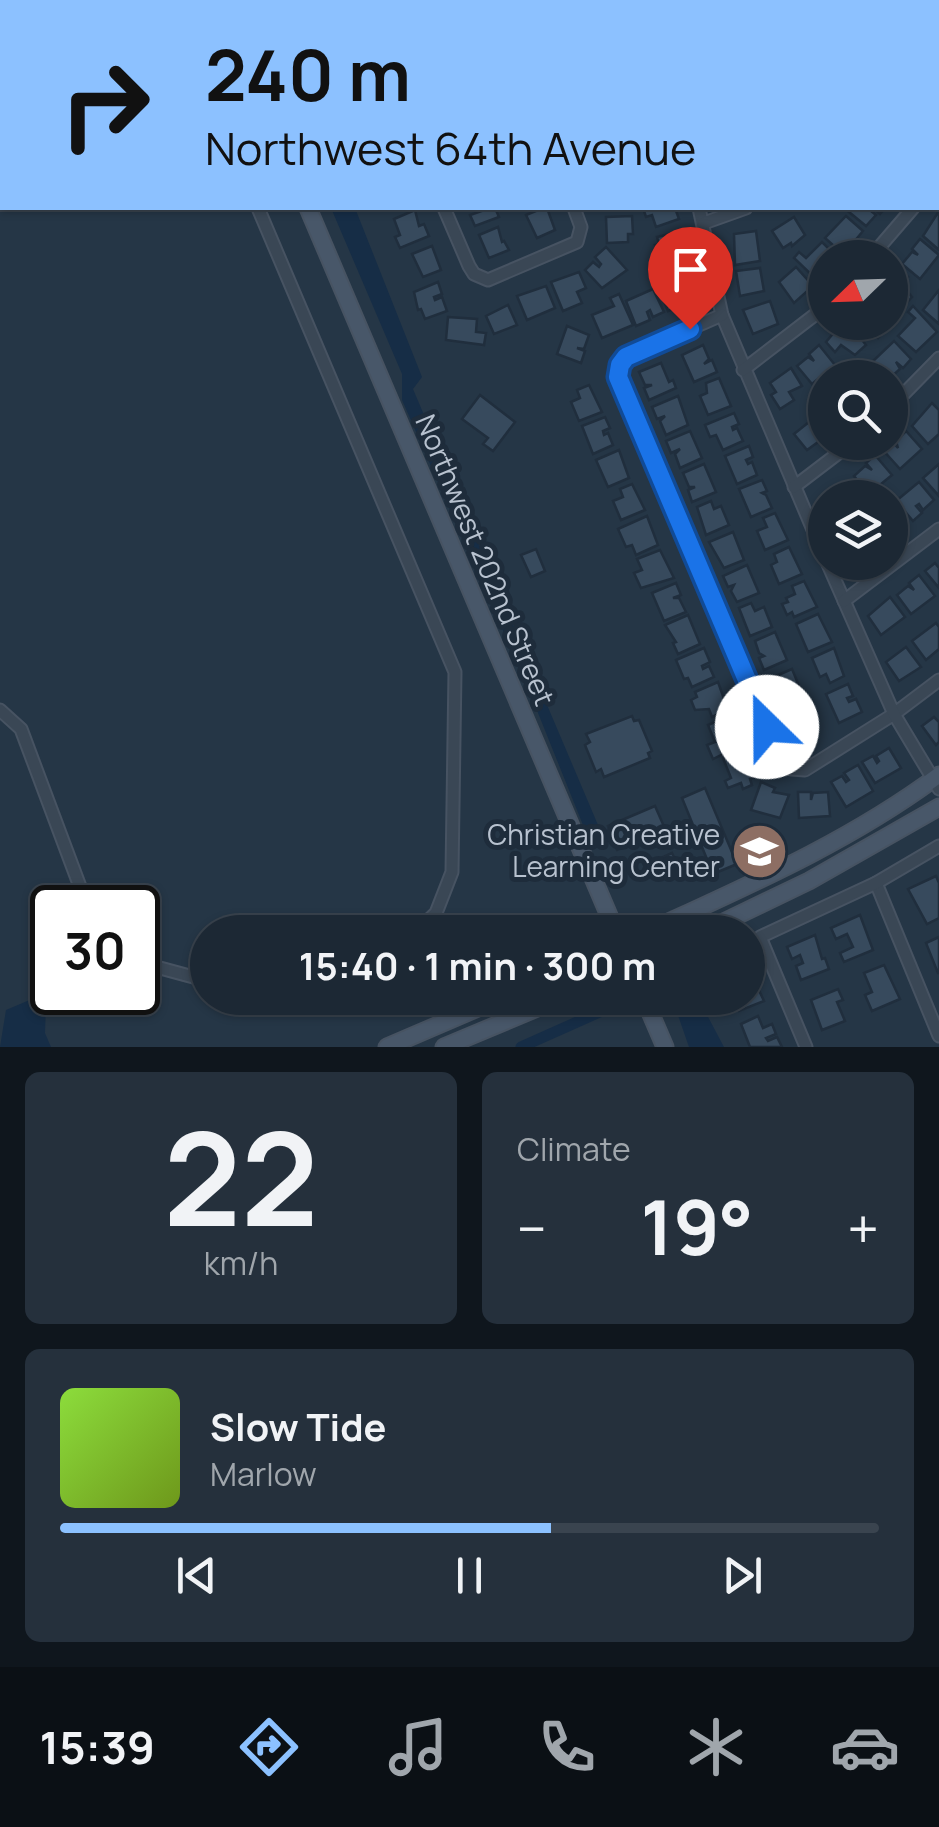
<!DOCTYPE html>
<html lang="en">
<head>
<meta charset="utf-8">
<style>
	:root { --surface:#1c2834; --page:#25303c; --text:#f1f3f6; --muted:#a0a6ac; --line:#3a444f; --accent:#8cc1ff }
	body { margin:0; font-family:Manrope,sans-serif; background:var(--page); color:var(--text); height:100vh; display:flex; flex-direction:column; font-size:38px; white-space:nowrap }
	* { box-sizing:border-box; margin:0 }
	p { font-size:32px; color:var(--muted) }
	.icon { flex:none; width:55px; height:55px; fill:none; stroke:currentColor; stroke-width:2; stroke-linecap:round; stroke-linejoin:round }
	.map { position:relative; height:1047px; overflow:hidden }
	.sheet { display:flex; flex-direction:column; gap:25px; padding:25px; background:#0f161d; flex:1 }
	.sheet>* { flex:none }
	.banner { position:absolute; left:0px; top:0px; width:940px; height:210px; box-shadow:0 2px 8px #0004,0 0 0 2px var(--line); background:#8cc1ff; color:#111; overflow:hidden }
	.needle { width:65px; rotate:247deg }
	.fabs { position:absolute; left:808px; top:240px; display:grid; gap:20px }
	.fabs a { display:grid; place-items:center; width:100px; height:100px; border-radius:50%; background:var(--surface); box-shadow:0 2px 8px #0004,0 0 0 2px var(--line); font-size:50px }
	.speed { position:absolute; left:30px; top:885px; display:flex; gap:20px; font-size:50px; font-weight:700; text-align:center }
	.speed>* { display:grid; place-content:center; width:130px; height:130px; border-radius:50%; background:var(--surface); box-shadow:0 2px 8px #0004,0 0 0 2px var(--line); line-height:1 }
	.speed .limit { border:5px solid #111; border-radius:15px; background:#fff; color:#111 }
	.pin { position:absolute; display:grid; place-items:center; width:85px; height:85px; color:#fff; margin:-102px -42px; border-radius:50% 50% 50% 0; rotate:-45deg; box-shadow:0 0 10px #0007 }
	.pin .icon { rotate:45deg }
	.me { position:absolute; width:110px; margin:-55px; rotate:337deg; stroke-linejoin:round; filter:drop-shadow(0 0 8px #0008) }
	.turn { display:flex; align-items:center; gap:35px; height:210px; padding:0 40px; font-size:45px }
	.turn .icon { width:130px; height:130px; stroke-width:2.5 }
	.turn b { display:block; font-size:70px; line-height:85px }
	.big { font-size:75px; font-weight:700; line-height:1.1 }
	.sheet .widget { flex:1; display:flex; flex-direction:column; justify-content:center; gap:15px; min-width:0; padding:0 35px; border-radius:15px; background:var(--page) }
	.sheet .dial { align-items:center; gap:0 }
	.dial b { font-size:130px; line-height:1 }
	.song { display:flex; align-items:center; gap:30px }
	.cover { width:120px; height:120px; border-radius:15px; background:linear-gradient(135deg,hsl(90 70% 55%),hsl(80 70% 35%)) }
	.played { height:10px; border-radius:5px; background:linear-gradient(90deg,var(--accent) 60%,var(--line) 60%) }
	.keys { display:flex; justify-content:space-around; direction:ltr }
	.heat { display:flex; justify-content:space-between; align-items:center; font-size:55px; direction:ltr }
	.sheet .tiles { flex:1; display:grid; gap:25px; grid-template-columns:1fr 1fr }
	.widget:last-child { grid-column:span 2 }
	.trip { position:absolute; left:190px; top:915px; width:575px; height:100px; border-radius:50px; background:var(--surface); box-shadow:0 2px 8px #0004,0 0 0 2px var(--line); font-weight:700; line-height:100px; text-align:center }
	.tabs { display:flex; height:160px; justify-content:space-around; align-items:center; background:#0b1015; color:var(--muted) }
	.tabs .icon { width:70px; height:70px }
	.tabs .on { color:var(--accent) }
	.tabs b { font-size:45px; color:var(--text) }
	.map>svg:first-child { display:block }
	.water { fill:#162d46 }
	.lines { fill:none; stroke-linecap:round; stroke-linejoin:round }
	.canal { stroke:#162d46; stroke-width:11 }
	.building { fill:#374a5d; stroke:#202e3d; stroke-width:2.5 }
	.street-casing { stroke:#475362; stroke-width:15 }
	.secondary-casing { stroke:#475362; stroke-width:19 }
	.street { stroke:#3a4755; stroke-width:11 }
	.secondary { stroke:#485769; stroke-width:15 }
	.route-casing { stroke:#114b97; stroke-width:25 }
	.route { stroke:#1a73e8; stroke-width:18 }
	.labels { text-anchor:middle; stroke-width:10; stroke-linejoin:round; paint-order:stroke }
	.street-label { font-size:28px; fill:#b8c2cf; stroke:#1e2c3b }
	.poi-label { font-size:28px; fill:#b8c2cf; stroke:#1e2c3b; text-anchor:end }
</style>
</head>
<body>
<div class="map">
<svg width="939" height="1047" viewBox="0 0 939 1047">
	<rect width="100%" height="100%" fill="#253646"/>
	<g class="water">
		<path d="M331,208H355L422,377L413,389L598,825L595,829L585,830L526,683L402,400V374Z"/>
		<path d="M672,998H698L724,1047H689Z"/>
		<path d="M32,999L46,1003L45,1033L51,1047H0L6,1010Z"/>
	</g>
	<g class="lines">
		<path class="canal" d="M521,1047L622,1002"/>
	</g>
	<g class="building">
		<path d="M469,208H495L499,217L475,226L470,215L479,212Z"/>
		<path d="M543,208H547L555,230L537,238L526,215Z"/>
		<path d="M643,208H675L679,219L656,227L652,215L646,217Z"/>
		<path d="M852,208H885L880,214L873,208L871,211L876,215L866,226L849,212Z"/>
		<path d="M415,210L419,226L424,224L429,236L400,248L395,237L400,235L394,219Z"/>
		<path d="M939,211V250L923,236Z"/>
		<path d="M632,216L633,234H628V242L607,243L606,217Z"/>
		<path d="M846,216L863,231L853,243L848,242L853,246L844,255L825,238Z"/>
		<path d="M794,217L805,235L792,246L791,243L783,248L772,231Z"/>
		<path d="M498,227L502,242L504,241L509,250L489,258L479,235Z"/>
		<path d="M682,231L686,261L674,264L672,256L662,258L655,245L659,244L657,237Z"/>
		<path d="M756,231L760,261L735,265L734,234Z"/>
		<path d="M920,239L939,255L920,279L902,264L912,252L918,255L912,249Z"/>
		<path d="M822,242L838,258H825V275L819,282L794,258L799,252L806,258Z"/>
		<path d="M432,246L441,270L423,277L412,254Z"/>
		<path d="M606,247L627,270L602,288L585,270L593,262L599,267L601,264L595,257Z"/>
		<path d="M796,267L813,286L794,303L779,282Z"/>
		<path d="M760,268L764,291L740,296L736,271Z"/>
		<path d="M898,268L908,277L901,284L912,297L900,310L890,301V277Z"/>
		<path d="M685,271L698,300L684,306L680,297L677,299L680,306L668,311L659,287L676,280L674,275Z"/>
		<path d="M579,272L586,288L577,292L582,303L563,311L551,282Z"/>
		<path d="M438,282L442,294L434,297L435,300L442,297L447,311L425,319L421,309L418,310L414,292Z"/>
		<path d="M546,286L555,308L527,320L517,296Z"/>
		<path d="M653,289L664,312L653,317L650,310L647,312L650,320L636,326L626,301Z"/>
		<path d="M939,290V324L923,310Z"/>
		<path d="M619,294L633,325L602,338L592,315L614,306L610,298Z"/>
		<path d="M770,301L778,324L753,334L743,310Z"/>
		<path d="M508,305L517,325L494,334L486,316Z"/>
		<path d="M913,306L937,332L916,352L898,336L915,318L908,312Z"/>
		<path d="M448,317L477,319L476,332L486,333L484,345L446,340Z"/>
		<path d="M843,322H848L866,345L855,355L841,345L835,352L826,342Z"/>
		<path d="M859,322H884L889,327L878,338Z"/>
		<path d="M567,326L589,335L584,349L577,348L585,351L581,363L557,354Z"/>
		<path d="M894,341L911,359L903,368L896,362L900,369L890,378L872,362Z"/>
		<path d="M703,345L709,359L704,364L712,360L717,372L694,382L682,355Z"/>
		<path d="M819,345L835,365L812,384L797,366L808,357L814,361L809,354Z"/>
		<path d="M661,363L669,382L673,380L676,388L649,400L644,388L652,385H645L639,372Z"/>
		<path d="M791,368L802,386L789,392L794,400L780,409L771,395L776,392L770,383Z"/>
		<path d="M719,378L731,406L708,415L700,396L707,393L706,383Z"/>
		<path d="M589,385L602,412L579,421L571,402L580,398L577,390Z"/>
		<path d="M480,395L515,422L493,451L483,444L488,438L462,419Z"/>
		<path d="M678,396L688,425L666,435L660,421L665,416L657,419L652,407Z"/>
		<path d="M932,403L939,410V434L928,444L912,426Z"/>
		<path d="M734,413L739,424L732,427L733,430L737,428L743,441L723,450L716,435L710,437L705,425Z"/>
		<path d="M605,417L610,428L603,431L604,435L608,433L613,445L593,454L582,426Z"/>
		<path d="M814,418L825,432V437L807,450L794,434Z"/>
		<path d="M690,431L702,458L680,468L675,454L680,449L671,453L666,441Z"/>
		<path d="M906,431L922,449L900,469L882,449L892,441L898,448L896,441Z"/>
		<path d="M749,446L753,457L746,460L748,464L752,462L757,475L737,484L725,456Z"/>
		<path d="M619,450L629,478L608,487L596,460Z"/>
		<path d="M875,455L892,475L869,494L854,476L865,466L872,470L866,463Z"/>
		<path d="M704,464L716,492L692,502L688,490L695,487H689L683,473Z"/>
		<path d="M939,464V496L923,478Z"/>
		<path d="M762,480L767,491L762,493L766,495L772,508L751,517L739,489Z"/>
		<path d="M847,481L859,498H825V504L820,498L833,488L838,496L841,493L837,488Z"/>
		<path d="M919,482L934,500L923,510L919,504L916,506L922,513L913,521L896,501Z"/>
		<path d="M632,484L645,510L621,520L613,501L623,497L620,489Z"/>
		<path d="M711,501L714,509L721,506L729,525L706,535L697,507Z"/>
		<path d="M890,506L906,525L897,533L890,529Z"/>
		<path d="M775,513L788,540L765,550L757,531L767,527L763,518Z"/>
		<path d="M647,516L658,545L636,555L632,545L626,547L618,529Z"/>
		<path d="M733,532L744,560L724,568L709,542Z"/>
		<path d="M789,547L802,574L779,584L771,565L777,562L774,554Z"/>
		<path d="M536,549L545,571L531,577L521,555Z"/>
		<path d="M660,550L674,578L641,588L634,573L642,570L637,559Z"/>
		<path d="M935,563L939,568V588L925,571Z"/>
		<path d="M747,565L759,593L737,602L731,591L734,585L728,587L723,576Z"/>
		<path d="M919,575L935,596L911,614L897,595L908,586L914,590L909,583Z"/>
		<path d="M804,581L817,607L794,617L792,612L787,615L782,604L788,602L786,598L795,594L792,586Z"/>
		<path d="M676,583L681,595L673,598H679L686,612L664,621L652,593Z"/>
		<path d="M890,597L905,617L881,635L868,616Z"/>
		<path d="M751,603L755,611L764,607L772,627L750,636L739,608Z"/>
		<path d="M818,614L832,642L808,652L796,624Z"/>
		<path d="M688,615L700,644L678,654L673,643L676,642L665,625Z"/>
		<path d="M936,623L939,627V649L926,660L912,641Z"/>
		<path d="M775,632L787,660L764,670L759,658L764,656L759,653L755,641Z"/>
		<path d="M906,647L921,667L899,681L886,662Z"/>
		<path d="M704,648L710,662L702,666L703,669L709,666L714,677L692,687L688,678L684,679L676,660Z"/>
		<path d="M834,648L844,676L830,683L826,674L820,677L812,658Z"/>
		<path d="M792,669L804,698L780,708L773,694L782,690L780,687L774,690L769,679Z"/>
		<path d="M718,682L728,710L712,717L709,709L695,710L691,700L697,697L695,692Z"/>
		<path d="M848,684L853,696L847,698L849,702L856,699L862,712L839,723L826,694Z"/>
		<path d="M807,705L818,733L797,742L790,728L796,723L788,727L783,715Z"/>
		<path d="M731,715L745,743L713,759L707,745L715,742L708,725Z"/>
		<path d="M632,716L634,721L639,720L652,751L648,753L650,758L604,777L601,769L596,772L585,745L590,742L586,734Z"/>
		<path d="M934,717L939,722V742L936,745L922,726Z"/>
		<path d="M889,748L901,768L875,783L862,762L873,756L877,763L879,761L876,756Z"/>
		<path d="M736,750L737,752L743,750L758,776L750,779L752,785L743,789L741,783L728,788L725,781L731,778L723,758Z"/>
		<path d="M858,765L873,791L846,807L831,782L842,776L846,782L849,780L844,773Z"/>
		<path d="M761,782L775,788L773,792L789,795L780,818L751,810Z"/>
		<path d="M705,788L737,864L713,874L682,798Z"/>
		<path d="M798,792H811V800L813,793L828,792L830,816L799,818Z"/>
		<path d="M655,806L666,831L617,850L608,826Z"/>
		<path d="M672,853L680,870L656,880L648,864Z"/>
		<path d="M936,876L939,883V918L927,924L908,889Z"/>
		<path d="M860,915L873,950L844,962L840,953L853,947L847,934L836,939L831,928Z"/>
		<path d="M815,935L822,959L825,958L829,969L801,980L796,966L803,963L800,955L792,959L787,947Z"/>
		<path d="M939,937V973H938L926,943Z"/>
		<path d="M884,965L900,999L872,1011L865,995L872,992L864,973Z"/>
		<path d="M748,967L764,1001L739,1011L735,1001L730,1003L727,998H748Z"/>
		<path d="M838,989L843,1000L837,1002L845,1021L822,1030L811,1000Z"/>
		<path d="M758,1016L763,1028L772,1024L776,1034L766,1038L768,1041L777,1037L782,1047H750L741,1024Z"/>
	</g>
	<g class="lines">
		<defs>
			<g id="street">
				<path d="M170,0L171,2"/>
				<path d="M355,0L356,2"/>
				<path d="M488,0L489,2"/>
				<path d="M616,0L617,2"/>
				<path d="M924,0L927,2"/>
				<path d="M628,2L634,0"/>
				<path d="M938,13L939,14"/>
				<path d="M938,179L939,177"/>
				<path d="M258,208L455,672L452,872L436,913L416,932"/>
				<path d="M444,208L469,266L474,274L488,280L577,242L581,227L574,208"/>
				<path d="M699,208L722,315L825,558"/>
				<path d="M704,223L746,208"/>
				<path d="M870,258L913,208"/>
				<path d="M722,315L626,357L620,365L618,377L782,762L791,769L805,770L894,714L939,680"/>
				<path d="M743,370L825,307"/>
				<path d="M890,408L939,358"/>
				<path d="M794,487L853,442"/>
				<path d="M827,562L894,714L939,789"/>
				<path d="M844,601L939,529"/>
				<path d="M0,710L21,729L88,908"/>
				<path d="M876,883L939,1036"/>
				<path d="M138,962L208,981"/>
				<path d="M806,1047L760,937L876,883L939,846"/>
			</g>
			<g id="secondary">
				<path d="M220,0L221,2"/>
				<path d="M308,208L616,932"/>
				<path d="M647,932C747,886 849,842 939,775"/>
				<path d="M703,932L809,881L939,807"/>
				<path d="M644,998L665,1047"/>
				<path d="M387,1047L501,998"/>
				<path d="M444,1047L561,998"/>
			</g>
		</defs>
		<use href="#street" class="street-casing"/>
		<use href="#secondary" class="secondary-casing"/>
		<use href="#street" class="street"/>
		<use href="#secondary" class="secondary"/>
	</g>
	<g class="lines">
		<defs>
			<path id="route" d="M690,329L626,357L620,365L618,377L767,727"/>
		</defs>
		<use href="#route" class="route-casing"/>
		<use href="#route" class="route"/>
	</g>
	<defs>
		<symbol id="school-disc" viewBox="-11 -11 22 22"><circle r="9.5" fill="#8d6e63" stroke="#1e2c3b"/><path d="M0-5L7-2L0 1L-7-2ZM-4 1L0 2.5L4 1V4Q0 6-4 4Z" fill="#fff"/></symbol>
	</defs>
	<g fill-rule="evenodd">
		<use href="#school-disc" x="728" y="820" width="63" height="63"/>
	</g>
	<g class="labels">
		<g class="street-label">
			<text transform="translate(485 560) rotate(67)" y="10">Northwest 202nd Street</text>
		</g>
		<g class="poi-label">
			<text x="720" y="845">Christian Creative<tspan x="720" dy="32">Learning Center</tspan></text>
		</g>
	</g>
</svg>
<div class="fabs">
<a><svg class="needle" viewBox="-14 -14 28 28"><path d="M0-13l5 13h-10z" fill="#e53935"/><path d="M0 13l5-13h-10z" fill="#a0a6ac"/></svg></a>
<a><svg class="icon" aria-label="search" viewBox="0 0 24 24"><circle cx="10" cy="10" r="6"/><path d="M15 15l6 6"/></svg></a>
<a><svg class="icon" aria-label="layers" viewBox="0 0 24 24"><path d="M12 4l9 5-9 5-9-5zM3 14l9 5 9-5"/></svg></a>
</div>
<div class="speed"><div class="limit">30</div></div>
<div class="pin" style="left:690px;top:329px;background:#d93025"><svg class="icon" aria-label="arrive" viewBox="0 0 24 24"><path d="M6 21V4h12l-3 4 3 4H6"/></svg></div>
<svg class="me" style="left:767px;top:727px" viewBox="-20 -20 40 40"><circle r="19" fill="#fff"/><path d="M0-13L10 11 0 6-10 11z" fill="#1a73e8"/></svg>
<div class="trip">15:40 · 1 min · 300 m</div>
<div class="banner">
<div class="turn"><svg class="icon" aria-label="right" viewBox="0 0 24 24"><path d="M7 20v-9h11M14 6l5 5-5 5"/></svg><div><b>240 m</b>Northwest 64th Avenue</div></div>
</div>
</div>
<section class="sheet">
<div class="tiles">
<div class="widget dial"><b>22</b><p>km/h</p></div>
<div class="widget"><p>Climate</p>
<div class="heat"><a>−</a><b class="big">19°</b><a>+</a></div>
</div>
<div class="widget">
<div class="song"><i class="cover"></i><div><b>Slow Tide</b><p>Marlow</p></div></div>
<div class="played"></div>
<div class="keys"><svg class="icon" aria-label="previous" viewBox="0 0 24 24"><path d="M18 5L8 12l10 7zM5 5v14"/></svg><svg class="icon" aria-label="pause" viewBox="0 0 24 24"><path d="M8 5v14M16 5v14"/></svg><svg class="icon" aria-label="next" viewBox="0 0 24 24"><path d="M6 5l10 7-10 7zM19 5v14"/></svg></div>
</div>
</div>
</section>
<nav class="tabs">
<b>15:39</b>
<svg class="icon on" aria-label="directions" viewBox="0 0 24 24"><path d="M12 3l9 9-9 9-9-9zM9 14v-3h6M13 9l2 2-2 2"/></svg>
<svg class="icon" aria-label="music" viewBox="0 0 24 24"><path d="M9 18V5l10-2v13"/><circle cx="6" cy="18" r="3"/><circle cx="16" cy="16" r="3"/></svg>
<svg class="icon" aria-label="phone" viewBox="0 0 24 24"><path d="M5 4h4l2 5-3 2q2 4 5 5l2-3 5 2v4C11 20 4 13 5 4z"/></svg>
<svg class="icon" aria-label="climate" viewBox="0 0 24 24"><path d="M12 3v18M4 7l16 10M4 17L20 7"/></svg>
<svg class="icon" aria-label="car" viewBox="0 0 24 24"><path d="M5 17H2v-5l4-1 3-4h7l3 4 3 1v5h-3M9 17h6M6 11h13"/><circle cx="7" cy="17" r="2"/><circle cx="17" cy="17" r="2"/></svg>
</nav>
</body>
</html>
